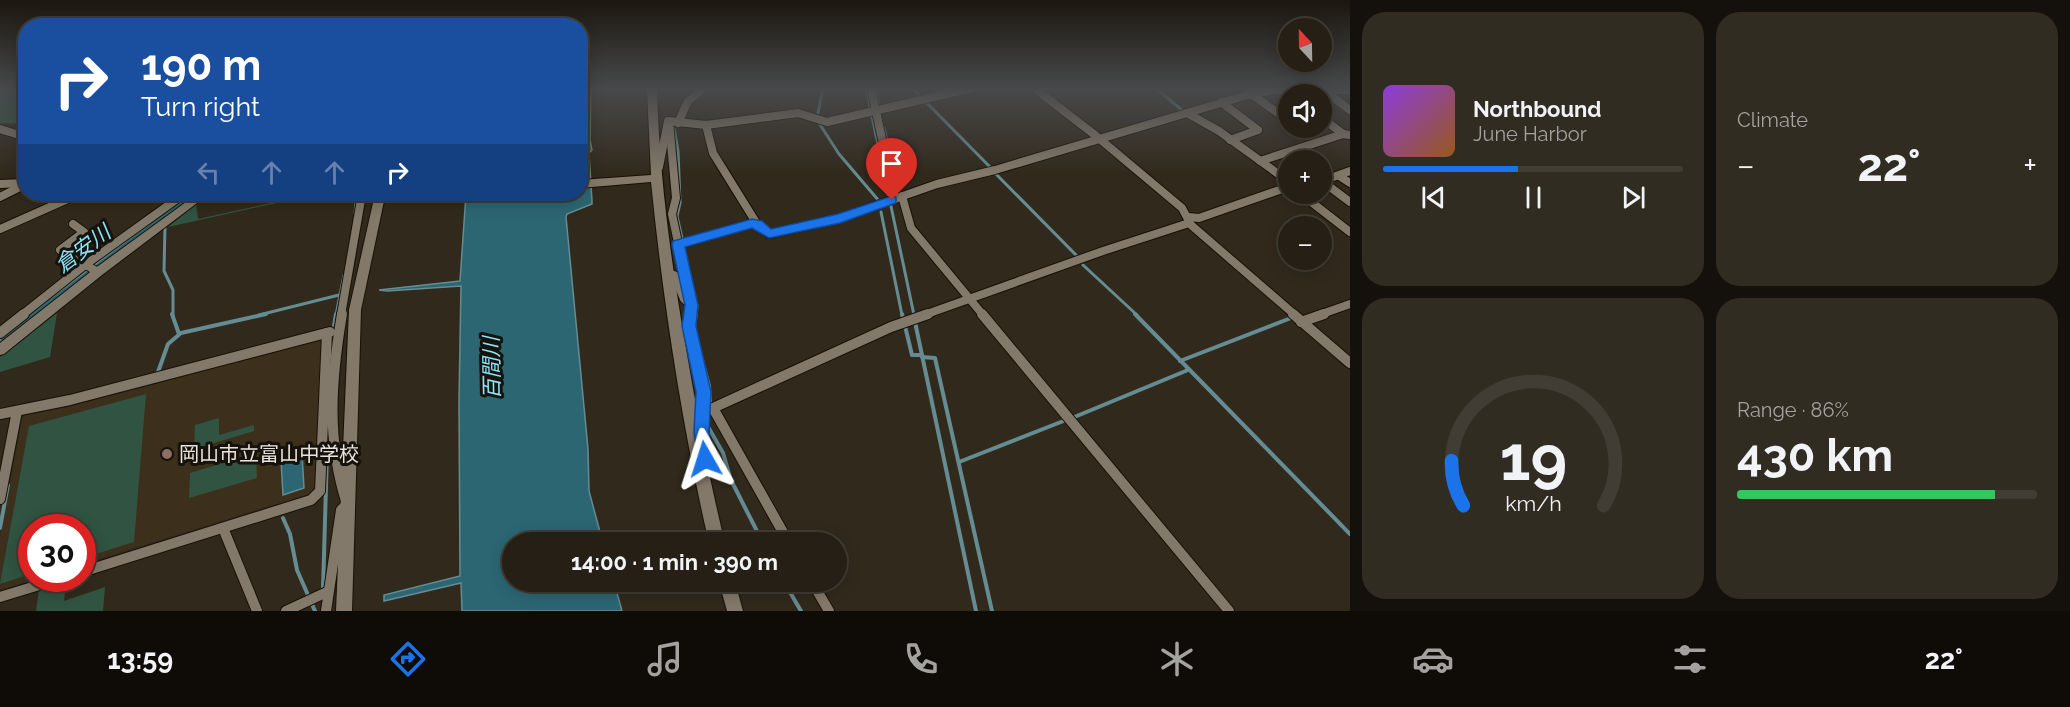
<!DOCTYPE html>
<html lang="en">
<head>
<meta charset="utf-8">
<style>
	:root { --surface:#251f15; --page:#312c22; --text:#f1f3f6; --muted:#a3a2a0; --line:#423d34; --accent:#1a73e8 }
	body { margin:0; font-family:Raleway,"Noto Sans JP",sans-serif; background:var(--page); color:var(--text); height:100vh; display:flex; flex-direction:column; font-size:22px; white-space:nowrap }
	* { box-sizing:border-box; margin:0 }
	p { font-size:20px; color:var(--muted) }
	.icon { flex:none; width:33px; height:33px; fill:none; stroke:currentColor; stroke-width:2; stroke-linecap:round; stroke-linejoin:round }
	.map { position:relative; flex:1; overflow:hidden }
	.panel { display:flex; flex-direction:column; gap:12px; padding:12px; background:#14110c; width:720px }
	.panel>* { flex:none }
	.top-card { position:absolute; left:18px; top:18px; width:570px; height:183px; border-radius:24px; box-shadow:0 3px 15px #0003,0 0 0 2px var(--line); background:#1a4fa0; color:#fff; overflow:hidden }
	.needle { width:39px; rotate:338deg }
	.fabs { position:absolute; left:1278px; top:18px; display:grid; gap:12px }
	.fabs a { display:grid; place-items:center; width:54px; height:54px; border-radius:50%; background:var(--surface); box-shadow:0 3px 15px #0003,0 0 0 2px var(--line); font-size:30px }
	.speed { position:absolute; left:18px; top:514px; display:flex; gap:12px; font-size:30px; font-weight:700; text-align:center }
	.speed>* { display:grid; place-content:center; width:78px; height:78px; border-radius:50%; background:var(--surface); box-shadow:0 3px 15px #0003,0 0 0 2px var(--line); line-height:1 }
	.speed .limit { border:9px solid #d22; background:#fff; color:#111 }
	.pin { position:absolute; display:grid; place-items:center; width:51px; height:51px; color:#fff; margin:-62px -26px; border-radius:50% 50% 50% 0; rotate:-45deg; box-shadow:0 0 6px #0007 }
	.pin .icon { rotate:45deg }
	.me { position:absolute; width:66px; margin:-33px; rotate:354deg; stroke-linejoin:round; filter:drop-shadow(0 0 4px #0008) }
	.turn { display:flex; align-items:center; gap:21px; height:126px; padding:0 24px; font-size:27px }
	.turn .icon { width:78px; height:78px; stroke-width:2.5 }
	.turn b { display:block; font-size:42px; line-height:51px }
	.lanes { display:flex; align-items:center; height:57px; padding:0 24px; background:#0003; justify-content:center; gap:30px; direction:ltr }
	.lanes .off { opacity:.35 }
	.big { font-size:45px; font-weight:700; line-height:1.1 }
	.panel .tile { flex:1; display:flex; flex-direction:column; justify-content:center; gap:9px; min-width:0; padding:0 21px; border-radius:24px; background:var(--page) }
	.panel .dial { align-items:center; gap:0 }
	.dial svg { height:156px; overflow:visible; fill:none; stroke:var(--line); stroke-width:7; stroke-linecap:round; text-anchor:middle }
	.dial text { fill:var(--text); stroke:none }
	.song { display:flex; align-items:center; gap:18px }
	.cover { width:72px; height:72px; border-radius:9px; background:linear-gradient(135deg,hsl(270 70% 55%),hsl(30 70% 35%)) }
	.played { height:6px; border-radius:3px; background:linear-gradient(90deg,var(--accent) 45%,var(--line) 45%) }
	.keys { display:flex; justify-content:space-around; direction:ltr }
	.heat { display:flex; justify-content:space-between; align-items:center; font-size:33px; direction:ltr }
	.charge { height:9px; border-radius:4px; background:linear-gradient(90deg,#34c759 86%,var(--line) 0) }
	.panel .tiles { flex:1; display:grid; gap:12px; grid-template-columns:repeat(2,1fr) }
	.trip { position:absolute; left:502px; top:532px; width:345px; height:60px; border-radius:30px; background:var(--surface); box-shadow:0 3px 15px #0003,0 0 0 2px var(--line); font-weight:700; line-height:60px; text-align:center }
	.tabs { display:flex; height:96px; justify-content:space-around; align-items:center; background:#0f0c08; color:var(--muted) }
	.tabs .icon { width:42px; height:42px }
	.tabs .on { color:var(--accent) }
	.tabs b { font-size:27px; color:var(--text) }
	main { display:flex; flex:1; min-height:0 }
	.map>svg:first-child { display:block }
	.built { fill:#3c301d }
	.green { fill:#305441 }
	.water { fill:#2c6673; stroke:#658c92; stroke-width:1.5 }
	.lines { fill:none; stroke-linecap:round; stroke-linejoin:round }
	.stream-far1 { stroke:#658c92; stroke-width:3 }
	.stream { stroke:#658c92; stroke-width:4 }
	.minor-far1-casing { stroke:#191106; stroke-width:10 }
	.minor-casing { stroke:#191106; stroke-width:12 }
	.tertiary-casing { stroke:#191106; stroke-width:2 }
	.minor-far1 { stroke:#83796a; stroke-width:8 }
	.minor { stroke:#83796a; stroke-width:10 }
	.tertiary { fill:#83796a; fill-rule:evenodd }
	.route { fill:#1a73e8; stroke:#114b97; stroke-width:1.5 }
	.education-dot { fill:#8d6e63; stroke:#16120c; stroke-width:2 }
	.labels { text-anchor:middle; stroke-width:6; stroke-linejoin:round; paint-order:stroke }
	.poi-label { font-size:20px; fill:#e9e4db; stroke:#16120c; text-anchor:start }
	.water-label { font-size:21px; font-style:italic; fill:#89e6fb; stroke:#16120c }
</style>
</head>
<body>
<main>
<div class="map">
<svg width="1350" height="611" viewBox="0 0 1350 611">
	<rect width="100%" height="100%" fill="#31291c"/>
	<path class="built" d="M319,341L324,344L316,490L310,496L277,507L276,504L83,564L82,528H32V579H36L0,590V536L22,419L26,415L65,408Z"/>
	<g class="green">
		<path d="M0,88H25V124L0,123Z"/>
		<path d="M299,197V198L168,227L196,204L198,219Z"/>
		<path d="M57,313L50,357L0,372V357Z"/>
		<path d="M146,394L134,542L83,558L82,528H32L31,574L0,584L29,426Z"/>
		<path d="M219,418V435L254,425V431L194,449L195,425Z"/>
		<path d="M256,453L257,478L189,498L190,473Z"/>
		<path d="M64,582V584H66L64,601L105,587L103,611H36L39,590Z"/>
	</g>
	<g class="water">
		<path d="M581,88H591L590,140L592,150L589,153L592,201V204L567,214L566,217L588,449L589,491L603,543H513V582H614L622,611H462L461,583L384,601V595L460,576L459,401L461,286L387,291L379,290L460,281L466,194H580Z"/>
		<path d="M189,194H198L110,258L0,345V336Z"/>
		<path d="M302,454L304,488L283,495L281,460Z"/>
	</g>
	<g class="lines">
		<g class="stream-far1">
			<path d="M866,88L914,315"/>
			<path d="M876,88L879,107"/>
			<path d="M912,88L921,97"/>
			<path d="M1156,88L1184,112"/>
			<path d="M926,102L990,167"/>
			<path d="M818,113L823,88"/>
			<path d="M819,123L839,154L879,201"/>
			<path d="M884,128L899,194"/>
			<path d="M674,129L678,151L680,203L677,216L683,243"/>
			<path d="M995,173L1078,257"/>
			<path d="M201,200L211,194"/>
			<path d="M881,212L902,315"/>
			<path d="M355,213L357,194"/>
			<path d="M165,226L164,271L173,290V315"/>
			<path d="M1083,265L1137,315"/>
			<path d="M690,282L697,306L696,315"/>
			<path d="M259,315L339,295"/>
			<path d="M336,315L344,275"/>
		</g>
		<g class="stream">
			<path d="M172,314L179,334"/>
			<path d="M902,314L903,318"/>
			<path d="M1135,314L1350,534"/>
			<path d="M695,319L696,314"/>
			<path d="M915,322L976,611"/>
			<path d="M334,326L336,314"/>
			<path d="M905,326L912,355H922"/>
			<path d="M332,348L333,338"/>
			<path d="M699,349L709,386L710,403"/>
			<path d="M922,357L935,358L992,611"/>
			<path d="M1180,361L1291,318"/>
			<path d="M158,372L168,344L181,333L266,314"/>
			<path d="M1072,418L1188,370"/>
			<path d="M707,425L723,453L731,480L763,543"/>
			<path d="M959,462L1066,420"/>
			<path d="M283,518L290,534L297,570L315,611"/>
			<path d="M0,528L8,485"/>
			<path d="M784,582L801,611"/>
			<path d="M323,589L327,452"/>
		</g>
		<defs>
			<g id="minor-far1">
				<path d="M871,88L895,199"/>
				<path d="M1034,88L1095,135L1182,208L1191,225L1295,315"/>
				<path d="M1322,89L1350,110"/>
				<path d="M1251,94L1288,120"/>
				<path d="M1221,102L1258,130L1230,140"/>
				<path d="M1187,113L1219,131L1288,181"/>
				<path d="M1322,118L1343,134L1350,135"/>
				<path d="M669,121L676,198L672,214L691,305L690,315"/>
				<path d="M678,123L688,101L704,88"/>
				<path d="M706,125L713,153L757,224"/>
				<path d="M0,129L26,137"/>
				<path d="M1260,161L1343,134"/>
				<path d="M659,167L668,121L706,125L798,113L827,122L972,88"/>
				<path d="M1339,176L1350,183"/>
				<path d="M1322,181L1350,202"/>
				<path d="M1322,181L1350,171"/>
				<path d="M0,184L24,183"/>
				<path d="M1301,194L1350,232"/>
				<path d="M902,196L911,228L983,315"/>
				<path d="M0,197L26,184"/>
				<path d="M1188,217L1199,218L1288,187"/>
				<path d="M73,224L84,232L60,250L98,272"/>
				<path d="M0,229L79,194"/>
				<path d="M678,245L752,223L757,224L769,234L840,218L937,184L995,170L1251,94L1275,90H1350"/>
				<path d="M667,273L674,275L684,299L691,305"/>
				<path d="M22,315L85,265L184,194"/>
				<path d="M341,315L362,194"/>
				<path d="M924,315L1103,251L1189,223"/>
				<path d="M1319,315L1350,304"/>
			</g>
			<g id="minor">
				<path d="M690,314L689,326L703,391L704,453"/>
				<path d="M982,314L1229,611"/>
				<path d="M1293,314L1350,363"/>
				<path d="M1301,322L1324,314"/>
				<path d="M0,333L24,314"/>
				<path d="M713,408L789,543"/>
				<path d="M703,409L713,408L891,327L928,314"/>
				<path d="M0,414L70,400L330,332"/>
				<path d="M0,499L17,411"/>
				<path d="M223,528L257,611"/>
				<path d="M82,572L311,500L320,491L327,333"/>
				<path d="M812,582L829,611"/>
				<path d="M0,597L59,579"/>
				<path d="M286,611L327,592"/>
				<path d="M326,611L341,510L347,504C326,439 331,380 342,314"/>
			</g>
			<g id="tertiary">
				<path d="M647,88H657C659,172 670,254 684,337C696,406 708,475 725,543H709C682,426 663,301 651,182L580,188V180L651,175Z"/>
				<path d="M197,194H209L102,275L4,354L0,355V343L94,269Z"/>
				<path d="M375,194H455L450,198L384,201L361,310L352,611H336L349,310Z"/>
				<path d="M719,582H735L743,611H727Z"/>
			</g>
		</defs>
		<use href="#minor-far1" class="minor-far1-casing"/>
		<use href="#minor" class="minor-casing"/>
		<use href="#tertiary" class="tertiary-casing"/>
		<use href="#minor-far1" class="minor-far1"/>
		<use href="#minor" class="minor"/>
		<use href="#tertiary" class="tertiary"/>
	</g>
	<linearGradient id="sky" x2="0" y2="1"><stop stop-color="#1b170f"/><stop offset="0.51" stop-color="#48494b"/><stop offset="1" stop-color="#48494b" stop-opacity="0"/></linearGradient>
	<rect width="1350" height="174" fill="url(#sky)"/>
	<path class="route" d="M892,196L896,197V203L840,223L769,238L752,228L685,247L698,305L696,326L711,392L709,432L713,459L710,464L705,466L699,464L694,432L696,392L682,326L685,305L672,245L673,241L752,219L762,221L771,229L838,214Z"/>
	<circle class="education-dot" cx="167" cy="454" r="6"/>
	<g class="labels">
		<g class="poi-label">
			<text x="179" y="461">岡山市立富山中学校</text>
		</g>
		<g class="water-label">
			<text transform="translate(83 249) rotate(-37)" y="7">倉安川</text>
			<text transform="translate(492 368) rotate(-91)" y="7">百間川</text>
		</g>
	</g>
</svg>
<div class="fabs">
<a><svg class="needle" viewBox="-14 -14 28 28"><path d="M0-13l5 13h-10z" fill="#e53935"/><path d="M0 13l5-13h-10z" fill="#a3a2a0"/></svg></a>
<a><svg class="icon" aria-label="sound" viewBox="0 0 24 24"><path d="M4 9h4l5-4v14l-5-4H4zM17 9q2 3 0 6"/></svg></a>
<a>+</a>
<a>−</a>
</div>
<div class="speed"><div class="limit">30</div></div>
<div class="pin" style="left:892px;top:200px;background:#d93025"><svg class="icon" aria-label="arrive" viewBox="0 0 24 24"><path d="M6 21V4h12l-3 4 3 4H6"/></svg></div>
<svg class="me" style="left:705px;top:459px" viewBox="-20 -20 40 40"><path d="M0-17L14 15 0 8-14 15z" fill="#1a73e8" stroke="#fff" stroke-width="4"/></svg>
<div class="trip">14:00 · 1 min · 390 m</div>
<div class="top-card">
<div class="turn"><svg class="icon" aria-label="right" viewBox="0 0 24 24"><path d="M7 20v-9h11M14 6l5 5-5 5"/></svg><div><b>190 m</b>Turn right</div></div>
<div class="lanes"><svg class="icon off" aria-label="left" viewBox="0 0 24 24"><path d="M17 20v-9H6M10 6l-5 5 5 5"/></svg><svg class="icon off" aria-label="ahead" viewBox="0 0 24 24"><path d="M12 20V5M6 11l6-6 6 6"/></svg><svg class="icon off" aria-label="ahead" viewBox="0 0 24 24"><path d="M12 20V5M6 11l6-6 6 6"/></svg><svg class="icon" aria-label="right" viewBox="0 0 24 24"><path d="M7 20v-9h11M14 6l5 5-5 5"/></svg></div>
</div>
</div>
<section class="panel">
<div class="tiles">
<div class="tile">
<div class="song"><i class="cover"></i><div><b>Northbound</b><p>June Harbor</p></div></div>
<div class="played"></div>
<div class="keys"><svg class="icon" aria-label="previous" viewBox="0 0 24 24"><path d="M18 5L8 12l10 7zM5 5v14"/></svg><svg class="icon" aria-label="pause" viewBox="0 0 24 24"><path d="M8 5v14M16 5v14"/></svg><svg class="icon" aria-label="next" viewBox="0 0 24 24"><path d="M6 5l10 7-10 7zM19 5v14"/></svg></div>
</div>
<div class="tile"><p>Climate</p>
<div class="heat"><a>−</a><b class="big">22°</b><a>+</a></div>
</div>
<div class="tile dial"><svg viewBox="0 0 100 80">
<path d="M14 69A42 42 0 1 1 86 69"/>
<path d="M14 69A42 42 0 0 1 8 46" stroke="#1a73e8"/>
<text x="50" y="56" font-size="32" font-weight="700">19</text>
<text x="50" y="72" font-size="11">km/h</text>
</svg></div>
<div class="tile"><p>Range · 86%</p><b class="big">430 km</b><div class="charge"></div></div>
</div>
</section>
</main>
<nav class="tabs">
<b>13:59</b>
<svg class="icon on" aria-label="directions" viewBox="0 0 24 24"><path d="M12 3l9 9-9 9-9-9zM9 14v-3h6M13 9l2 2-2 2"/></svg>
<svg class="icon" aria-label="music" viewBox="0 0 24 24"><path d="M9 18V5l10-2v13"/><circle cx="6" cy="18" r="3"/><circle cx="16" cy="16" r="3"/></svg>
<svg class="icon" aria-label="phone" viewBox="0 0 24 24"><path d="M5 4h4l2 5-3 2q2 4 5 5l2-3 5 2v4C11 20 4 13 5 4z"/></svg>
<svg class="icon" aria-label="climate" viewBox="0 0 24 24"><path d="M12 3v18M4 7l16 10M4 17L20 7"/></svg>
<svg class="icon" aria-label="car" viewBox="0 0 24 24"><path d="M5 17H2v-5l4-1 3-4h7l3 4 3 1v5h-3M9 17h6M6 11h13"/><circle cx="7" cy="17" r="2"/><circle cx="17" cy="17" r="2"/></svg>
<svg class="icon" aria-label="filters" viewBox="0 0 24 24"><path d="M4 7h16M4 17h16"/><circle cx="9" cy="7" r="2"/><circle cx="15" cy="17" r="2"/></svg>
<b>22°</b>
</nav>
</body>
</html>
